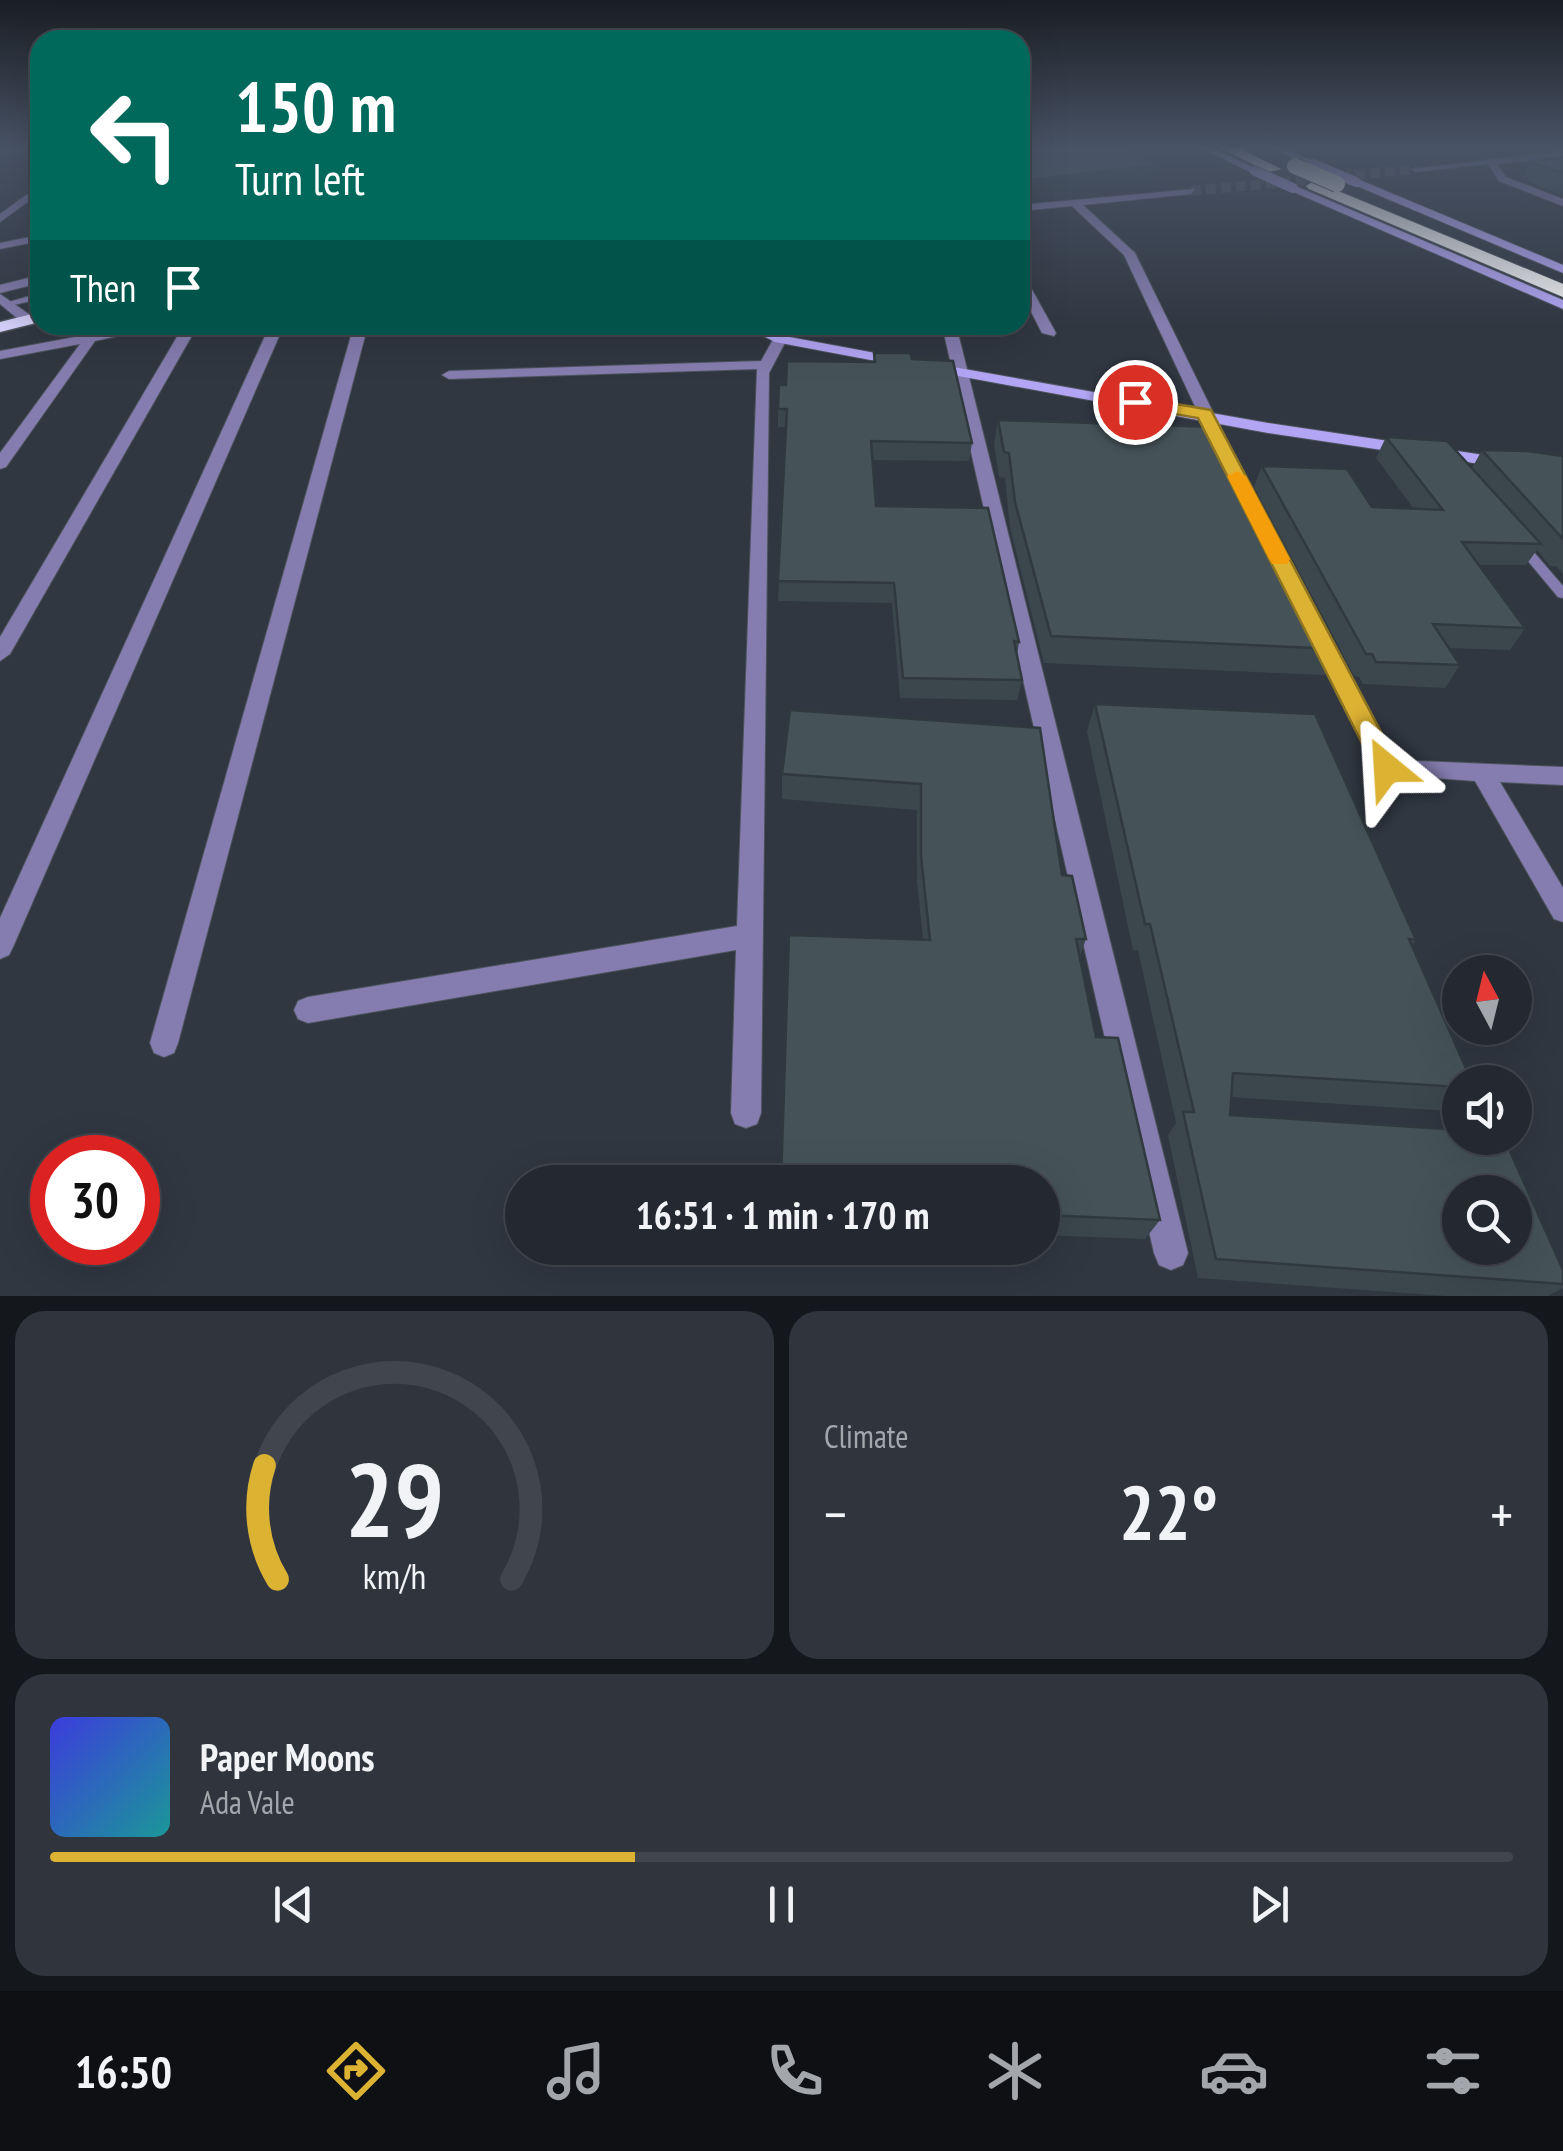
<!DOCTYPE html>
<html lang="en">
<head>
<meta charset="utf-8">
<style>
	:root { --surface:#242931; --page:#30353d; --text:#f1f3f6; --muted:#a3a6ab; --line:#41454d; --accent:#dcb233 }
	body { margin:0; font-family:"PT Sans Narrow",sans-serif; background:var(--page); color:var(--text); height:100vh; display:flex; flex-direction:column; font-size:38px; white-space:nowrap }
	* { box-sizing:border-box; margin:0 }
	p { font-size:32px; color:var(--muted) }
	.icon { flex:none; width:55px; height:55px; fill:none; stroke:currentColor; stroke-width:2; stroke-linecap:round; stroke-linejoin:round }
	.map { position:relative; height:1296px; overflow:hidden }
	.drawer { display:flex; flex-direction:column; gap:15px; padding:15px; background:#14171b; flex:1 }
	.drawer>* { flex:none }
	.hud { position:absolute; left:30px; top:30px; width:1000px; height:305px; border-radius:30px; box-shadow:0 10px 40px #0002,0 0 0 2px var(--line); background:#00695c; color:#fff; overflow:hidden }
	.needle { width:65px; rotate:353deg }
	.buttons { position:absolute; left:1442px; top:955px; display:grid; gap:20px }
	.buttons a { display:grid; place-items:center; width:90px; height:90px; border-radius:50%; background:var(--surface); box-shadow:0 10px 40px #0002,0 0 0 2px var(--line); font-size:50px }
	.speed { position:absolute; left:30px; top:1135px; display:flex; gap:20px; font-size:50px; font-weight:700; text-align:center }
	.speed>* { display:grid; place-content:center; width:130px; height:130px; border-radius:50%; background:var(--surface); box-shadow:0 10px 40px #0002,0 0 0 2px var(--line); line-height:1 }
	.speed .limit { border:15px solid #d22; background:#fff; color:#111 }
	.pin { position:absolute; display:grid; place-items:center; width:85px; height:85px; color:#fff; margin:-42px; border:5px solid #fff; border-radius:50%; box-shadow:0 2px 10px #0007 }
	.me { position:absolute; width:110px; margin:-55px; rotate:333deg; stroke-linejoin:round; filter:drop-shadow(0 0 8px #0008) }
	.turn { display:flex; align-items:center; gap:35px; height:210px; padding:0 40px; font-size:45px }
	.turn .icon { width:130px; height:130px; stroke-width:2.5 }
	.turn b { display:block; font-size:70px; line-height:85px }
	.then { display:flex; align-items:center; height:95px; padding:0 40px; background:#0003; gap:20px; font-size:38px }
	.big { font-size:75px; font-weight:700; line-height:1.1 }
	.drawer .tile { flex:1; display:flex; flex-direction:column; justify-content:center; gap:15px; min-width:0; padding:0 35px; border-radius:30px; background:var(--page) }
	.drawer .dial { align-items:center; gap:0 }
	.dial svg { height:260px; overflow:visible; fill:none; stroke:var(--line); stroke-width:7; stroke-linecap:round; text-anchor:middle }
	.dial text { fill:var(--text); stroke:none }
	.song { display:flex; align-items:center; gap:30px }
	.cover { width:120px; height:120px; border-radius:15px; background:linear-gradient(135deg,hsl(240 70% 55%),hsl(180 70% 35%)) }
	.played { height:10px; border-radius:5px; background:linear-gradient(90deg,var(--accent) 40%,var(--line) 40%) }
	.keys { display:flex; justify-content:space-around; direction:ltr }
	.heat { display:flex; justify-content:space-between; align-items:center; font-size:55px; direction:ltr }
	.drawer .tiles { flex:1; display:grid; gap:15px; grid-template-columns:1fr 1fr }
	.tile:last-child { grid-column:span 2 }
	.trip { position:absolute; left:505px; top:1165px; width:555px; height:100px; border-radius:50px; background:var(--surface); box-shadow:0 10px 40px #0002,0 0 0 2px var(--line); font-weight:700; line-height:100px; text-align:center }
	.menu { display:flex; height:160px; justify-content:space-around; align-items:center; background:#0e1014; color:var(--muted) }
	.menu .icon { width:70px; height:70px }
	.menu .current { color:var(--accent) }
	.menu b { font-size:45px; color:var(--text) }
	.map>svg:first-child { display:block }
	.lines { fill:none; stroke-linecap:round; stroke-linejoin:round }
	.street-tunnel { stroke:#4b515b; stroke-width:10; stroke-dasharray:10 5; stroke-linecap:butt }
	.lane-casing { stroke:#4c535c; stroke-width:2 }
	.street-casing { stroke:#4c535c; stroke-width:2 }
	.secondary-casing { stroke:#4c535c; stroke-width:2 }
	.primary-casing { stroke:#4c535c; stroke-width:3 }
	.highway-casing { stroke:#4c535c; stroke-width:2 }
	.lane { fill:#857daf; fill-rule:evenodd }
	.street { fill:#857daf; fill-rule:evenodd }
	.secondary { fill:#b2a5f4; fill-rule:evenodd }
	.primary { fill:#d3cef7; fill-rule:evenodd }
	.highway { fill:#f3f3f3; fill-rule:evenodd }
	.secondary-bridge-casing { stroke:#4c535c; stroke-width:11; stroke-linecap:butt }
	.highway-bridge-casing { stroke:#4c535c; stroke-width:18; stroke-linecap:butt }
	.secondary-bridge { stroke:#b2a5f4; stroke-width:10 }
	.highway-bridge { stroke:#f3f3f3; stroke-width:16 }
	.wall { fill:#3b474d }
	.shaded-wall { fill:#303a3e }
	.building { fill:#455359; stroke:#303a3e; stroke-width:2.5; fill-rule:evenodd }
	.route { fill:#dcb233; stroke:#8f7421; stroke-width:2.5 }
	.slow { fill:#f59e0b }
</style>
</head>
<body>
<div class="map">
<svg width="1563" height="1296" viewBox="0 0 1563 1296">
	<rect width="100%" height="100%" fill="#303741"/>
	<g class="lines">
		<path class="street-tunnel" d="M1191,191L1416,169"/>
		<defs>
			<g id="lane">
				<path d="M40,293V299L9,306L5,303Z"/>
				<path d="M1522,542L1526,543L1563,586V598L1558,597L1518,549L1516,546L1518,543Z"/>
			</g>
			<g id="street">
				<path d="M1563,151V157L1497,164L1506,177L1563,199V206L1499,181L1488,164L1416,172L1411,169Z"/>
				<path d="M40,185V193L0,222V214Z"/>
				<path d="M1195,189L1191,194L1083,205L1135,253L1232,451L1224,456L1216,451L1124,255L1072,206L1020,211V205Z"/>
				<path d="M40,235V241L0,249V243Z"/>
				<path d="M40,275V283L0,293V285Z"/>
				<path d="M1020,275L1026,279L1056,333L1054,336L1042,333L1020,290Z"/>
				<path d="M0,294L33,317V323H23L0,304Z"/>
				<path d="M139,325H167L95,341L6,467L0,469V453L80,344L0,359V351Z"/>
				<path d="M184,325H198L10,654L0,661V637Z"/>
				<path d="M270,325H284L13,947L9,955L0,959V918Z"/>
				<path d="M354,325H368L178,1043L174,1053L164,1057L154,1053L150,1043Z"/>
				<path d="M942,325H956L1188,1253L1183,1265L1171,1270L1159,1265L1154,1253Z"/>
				<path d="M780,335L787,339L769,373L761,1113L757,1124L746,1128L735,1124L731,1113L736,950L308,1023L298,1019L294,1010L298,1001L308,997L737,926L757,369L449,379L442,375L449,371L761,361L775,336Z"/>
				<path d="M1320,630L1330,637L1394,760L1563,767V785L1500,782L1563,888V922L1554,919L1475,781L1379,774L1310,637Z"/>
			</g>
			<g id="secondary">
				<path d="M1197,146H1209L1260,171L1252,173Z"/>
				<path d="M1268,146H1281L1318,164L1310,166Z"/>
				<path d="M1352,180H1360L1563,265V273L1352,184Z"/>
				<path d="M1293,185L1563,300V309L1289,190Z"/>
				<path d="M742,325H760L784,336L897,357L904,361L897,365L775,342Z"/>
				<path d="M931,363L1268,423L1409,444L1417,449L1409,454L1268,433L926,370V364Z"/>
				<path d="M1438,448L1503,458L1511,463L1503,468L1432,456L1430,453Z"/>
			</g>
			<path id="primary" d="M40,312V322L0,332V322Z"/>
			<g id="highway">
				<path d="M1216,146H1235L1281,169L1269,172Z"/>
				<path d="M1314,181L1563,284V297L1309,189L1306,186Z"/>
			</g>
		</defs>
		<use href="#lane" class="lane-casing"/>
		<use href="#street" class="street-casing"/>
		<use href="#secondary" class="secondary-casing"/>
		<use href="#primary" class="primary-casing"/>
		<use href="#highway" class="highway-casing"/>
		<use href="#lane" class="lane"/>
		<use href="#street" class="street"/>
		<use href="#secondary" class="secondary"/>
		<use href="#primary" class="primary"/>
		<use href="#highway" class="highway"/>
		<defs>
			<g id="secondary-bridge">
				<path d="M1313,164L1356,182"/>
				<path d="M1255,171L1293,188"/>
			</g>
			<path id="highway-bridge" d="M1295,166L1337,184"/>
		</defs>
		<use href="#secondary-bridge" class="secondary-bridge-casing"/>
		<use href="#highway-bridge" class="highway-bridge-casing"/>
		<use href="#secondary-bridge" class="secondary-bridge"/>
		<use href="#highway-bridge" class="highway-bridge"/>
	</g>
	<g class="wall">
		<path d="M0,146H40V153L0,155Z"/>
		<path d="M1563,157V195L1522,179L1530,162Z"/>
		<path d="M40,177V203H32L27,193L37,186Z"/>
		<path d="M874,353L912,359L972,443L969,461L873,460L876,506L1019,642L1017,655L1022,680L1017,700L900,698L892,603L778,601L786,427H778V409L786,385L873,362Z"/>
		<path d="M998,420L1230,460L1339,649L1325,675L1044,663L1010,527L1005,478L999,477L994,444Z"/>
		<path d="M1386,437L1472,468L1482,450L1563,456V574L1556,566H1550L1537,550L1526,565H1479L1525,628L1510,650L1448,648L1460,665L1445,688L1363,684L1359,677L1354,676L1254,487L1262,466L1372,507L1414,509L1376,458Z"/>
		<path d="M1095,704L1416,940L1412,945L1460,1082V1101L1449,1111L1231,1097L1230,1115L1563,1270V1288L1548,1296H1447L1198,1278L1168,1135L1176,1123L1138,950H1133L1087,731Z"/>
		<path d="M1040,728L1062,875L1086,939L1080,956L1096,1037L1160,1220L1145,1239L1042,1235V1182L923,939L917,881V810L782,799V774Z"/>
	</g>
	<path class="shaded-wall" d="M1158,165L1154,180L1020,196V181Z"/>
	<g class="building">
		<path d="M1020,146H1119L1158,165L1020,181Z"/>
		<path d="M1563,157V173L1530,162Z"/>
		<path d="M40,177V192L27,193L37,186Z"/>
		<path d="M874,353H910L912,359L953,361L972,443L871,441L876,506L988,508L1019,642L1014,641L1022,680L903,678L894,583L778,581L787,409H778L779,385H786L787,361L875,362Z"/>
		<path d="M998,420L1213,427L1230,460L1238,461L1339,649L1051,636L1015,502L1009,453L1004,452Z"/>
		<path d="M1386,437L1447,441L1541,544L1462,542L1525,628L1433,624L1460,665L1376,662L1372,654H1366L1262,466L1347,469L1372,507L1443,510Z"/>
		<path d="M1482,450L1527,451L1563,456V539Z"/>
		<path d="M1095,704L1315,714L1416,940L1409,939L1472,1082H1460V1087L1233,1073L1230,1115L1460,1130V1138H1504L1563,1270V1284L1216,1259L1183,1112H1194L1150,924H1145ZM1460,1192H1515V1248H1460Z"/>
		<path d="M790,710L1040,728L1062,875L1072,876L1086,939H1076L1096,1037L1118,1038L1160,1220L1042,1215V1182H781L789,935L930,940L921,856V784L782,774Z"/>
	</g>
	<linearGradient id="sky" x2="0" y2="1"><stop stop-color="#1a1e24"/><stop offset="0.45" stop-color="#485365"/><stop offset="1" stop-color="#485365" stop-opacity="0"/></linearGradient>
	<rect width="1563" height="328" fill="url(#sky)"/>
	<path class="route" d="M1135,397L1211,410L1400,768L1396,775H1378L1198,418L1129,406L1127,402Z"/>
	<path class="slow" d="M1237,471L1246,476L1290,559L1287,564H1272L1269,559L1227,476Z"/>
</svg>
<div class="buttons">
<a><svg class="needle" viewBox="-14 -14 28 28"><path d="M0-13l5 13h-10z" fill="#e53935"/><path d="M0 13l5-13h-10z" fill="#a3a6ab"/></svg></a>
<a><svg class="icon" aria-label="sound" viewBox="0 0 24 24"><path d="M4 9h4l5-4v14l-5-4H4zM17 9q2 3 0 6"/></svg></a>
<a><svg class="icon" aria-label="search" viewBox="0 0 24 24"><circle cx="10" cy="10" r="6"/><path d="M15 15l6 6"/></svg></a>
</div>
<div class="speed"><div class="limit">30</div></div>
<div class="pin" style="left:1135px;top:402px;background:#d93025"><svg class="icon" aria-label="arrive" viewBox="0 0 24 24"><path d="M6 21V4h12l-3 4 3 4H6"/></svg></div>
<svg class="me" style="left:1387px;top:768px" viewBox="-20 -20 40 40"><path d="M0-17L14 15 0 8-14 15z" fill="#dcb233" stroke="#fff" stroke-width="4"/></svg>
<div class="trip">16:51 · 1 min · 170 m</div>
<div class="hud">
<div class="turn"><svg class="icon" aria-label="left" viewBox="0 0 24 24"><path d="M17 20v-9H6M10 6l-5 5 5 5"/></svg><div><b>150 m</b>Turn left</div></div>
<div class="then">Then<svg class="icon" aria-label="arrive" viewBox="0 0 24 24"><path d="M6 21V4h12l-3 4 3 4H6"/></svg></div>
</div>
</div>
<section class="drawer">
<div class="tiles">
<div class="tile dial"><svg viewBox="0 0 100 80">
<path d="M14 69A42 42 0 1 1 86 69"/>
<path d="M14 69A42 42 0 0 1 10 34" stroke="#dcb233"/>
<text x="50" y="56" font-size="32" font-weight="700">29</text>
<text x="50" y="72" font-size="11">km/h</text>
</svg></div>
<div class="tile"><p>Climate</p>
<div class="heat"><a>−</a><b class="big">22°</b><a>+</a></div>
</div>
<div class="tile">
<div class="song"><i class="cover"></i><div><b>Paper Moons</b><p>Ada Vale</p></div></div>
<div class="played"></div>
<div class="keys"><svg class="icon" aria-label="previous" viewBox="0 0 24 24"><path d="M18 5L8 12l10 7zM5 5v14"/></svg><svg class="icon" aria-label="pause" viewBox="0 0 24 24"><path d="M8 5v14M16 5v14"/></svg><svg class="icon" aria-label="next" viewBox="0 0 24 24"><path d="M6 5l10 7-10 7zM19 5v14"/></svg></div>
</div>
</div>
</section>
<nav class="menu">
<b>16:50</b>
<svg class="icon current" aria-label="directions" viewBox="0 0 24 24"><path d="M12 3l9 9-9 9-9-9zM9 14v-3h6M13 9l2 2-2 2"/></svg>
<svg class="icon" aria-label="music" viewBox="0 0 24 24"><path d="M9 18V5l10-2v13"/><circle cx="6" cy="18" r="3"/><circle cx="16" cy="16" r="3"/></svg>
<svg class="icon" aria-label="phone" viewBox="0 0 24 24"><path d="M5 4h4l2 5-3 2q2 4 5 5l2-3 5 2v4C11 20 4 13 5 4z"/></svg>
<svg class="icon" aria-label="climate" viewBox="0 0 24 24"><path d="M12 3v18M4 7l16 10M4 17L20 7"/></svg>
<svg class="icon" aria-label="car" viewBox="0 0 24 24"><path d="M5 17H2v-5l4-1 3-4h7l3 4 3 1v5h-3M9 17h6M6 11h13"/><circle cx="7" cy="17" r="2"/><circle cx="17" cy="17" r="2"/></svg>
<svg class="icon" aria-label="filters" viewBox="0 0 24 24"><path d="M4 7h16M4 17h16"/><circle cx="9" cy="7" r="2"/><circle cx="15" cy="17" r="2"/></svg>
</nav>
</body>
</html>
